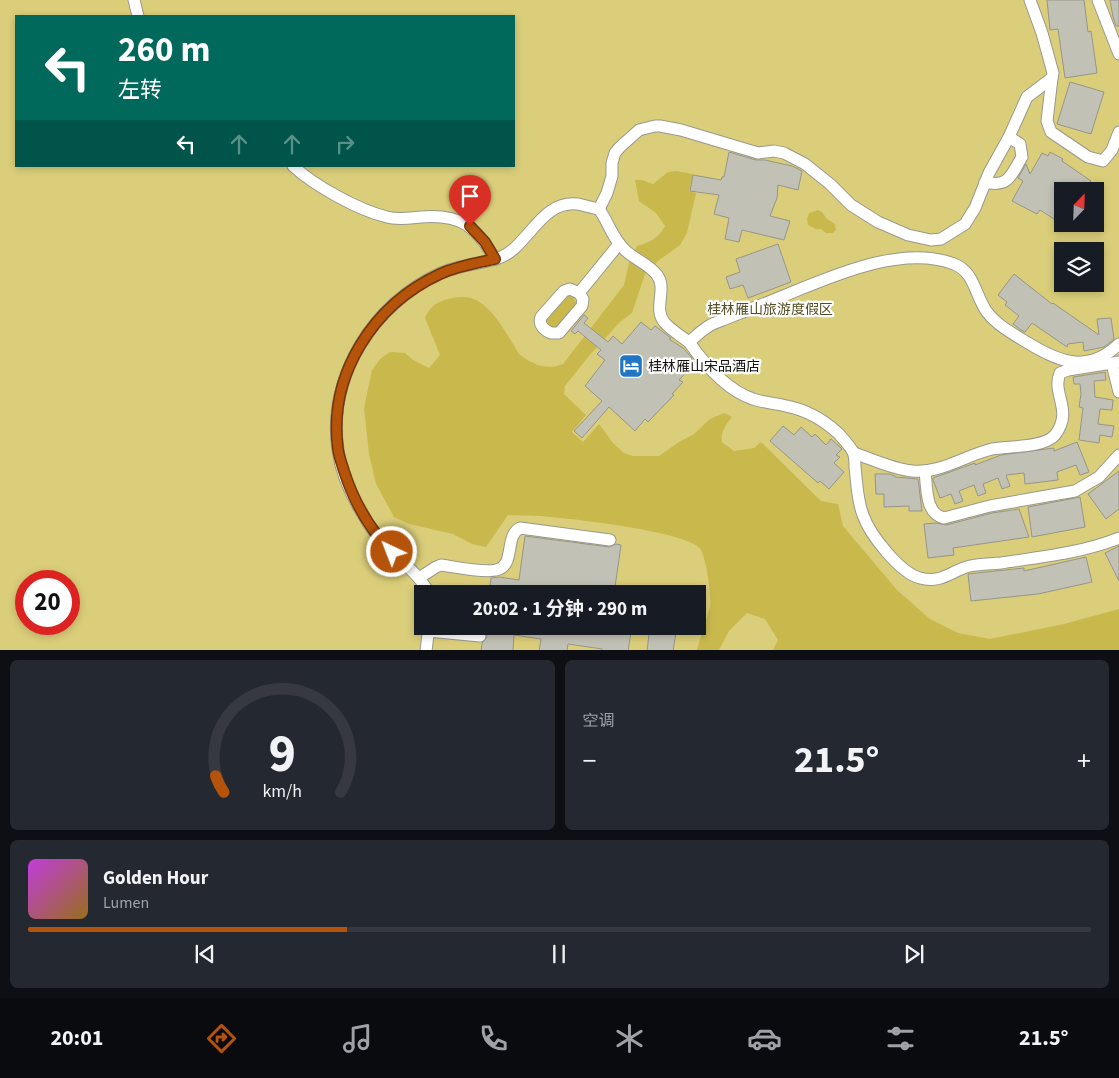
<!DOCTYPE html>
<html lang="zh">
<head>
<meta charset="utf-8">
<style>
	:root { --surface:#171b24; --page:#242831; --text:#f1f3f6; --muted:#9ea1a6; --line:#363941; --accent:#b45309 }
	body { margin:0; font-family:"Source Sans 3","Noto Sans SC",sans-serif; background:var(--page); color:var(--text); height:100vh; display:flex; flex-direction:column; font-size:19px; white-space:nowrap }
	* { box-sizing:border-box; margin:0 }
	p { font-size:16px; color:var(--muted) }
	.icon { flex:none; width:28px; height:28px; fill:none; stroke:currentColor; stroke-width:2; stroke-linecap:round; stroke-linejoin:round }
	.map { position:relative; height:650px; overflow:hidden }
	.sheet { display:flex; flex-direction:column; gap:10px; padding:10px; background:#0d0f14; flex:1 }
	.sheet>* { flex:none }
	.top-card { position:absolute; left:15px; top:15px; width:500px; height:152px; border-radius:0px; box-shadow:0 2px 8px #0003; background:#00695c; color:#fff; overflow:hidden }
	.needle { width:32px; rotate:23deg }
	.buttons { position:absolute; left:1054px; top:182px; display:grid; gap:10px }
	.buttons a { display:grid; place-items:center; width:50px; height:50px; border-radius:0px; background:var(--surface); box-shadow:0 2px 8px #0003; font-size:25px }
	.speed { position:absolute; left:15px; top:570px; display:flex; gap:10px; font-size:25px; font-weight:700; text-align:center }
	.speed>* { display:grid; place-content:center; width:65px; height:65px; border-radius:50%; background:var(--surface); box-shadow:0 2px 8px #0003; line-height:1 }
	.speed .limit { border:8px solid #d22; background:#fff; color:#111 }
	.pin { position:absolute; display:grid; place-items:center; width:42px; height:42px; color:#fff; margin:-51px -21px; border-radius:50% 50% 50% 0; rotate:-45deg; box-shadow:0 0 5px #0007 }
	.pin .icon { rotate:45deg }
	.me { position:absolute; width:55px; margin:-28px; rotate:317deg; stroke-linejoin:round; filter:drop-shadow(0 0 4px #0008) }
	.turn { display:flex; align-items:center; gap:18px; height:105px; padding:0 20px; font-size:22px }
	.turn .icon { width:65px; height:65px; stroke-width:2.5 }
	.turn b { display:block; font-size:35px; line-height:42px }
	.lanes { display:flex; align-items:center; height:48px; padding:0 20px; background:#0003; justify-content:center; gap:25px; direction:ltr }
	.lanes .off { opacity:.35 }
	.big { font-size:38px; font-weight:700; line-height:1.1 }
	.sheet .card { flex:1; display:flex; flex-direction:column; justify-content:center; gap:8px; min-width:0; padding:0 18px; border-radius:8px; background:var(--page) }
	.sheet .dial { align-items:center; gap:0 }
	.dial svg { height:130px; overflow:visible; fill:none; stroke:var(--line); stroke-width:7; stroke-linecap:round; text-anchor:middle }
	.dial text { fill:var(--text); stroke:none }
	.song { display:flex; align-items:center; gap:15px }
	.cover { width:60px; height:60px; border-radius:8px; background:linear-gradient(135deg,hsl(290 70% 55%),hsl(40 70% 35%)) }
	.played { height:5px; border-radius:2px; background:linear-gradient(90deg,var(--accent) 30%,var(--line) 30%) }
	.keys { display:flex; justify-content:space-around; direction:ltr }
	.heat { display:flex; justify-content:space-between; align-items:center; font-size:28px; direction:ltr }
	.sheet .tiles { flex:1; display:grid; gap:10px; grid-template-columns:1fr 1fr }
	.card:last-child { grid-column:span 2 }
	.trip { position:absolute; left:414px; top:585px; width:292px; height:50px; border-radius:0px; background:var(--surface); box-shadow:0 2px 8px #0003; font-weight:700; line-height:50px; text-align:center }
	.dock { display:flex; height:80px; justify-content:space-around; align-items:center; background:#090b0e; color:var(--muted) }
	.dock .icon { width:35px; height:35px }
	.dock .active { color:var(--accent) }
	.dock b { font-size:22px; color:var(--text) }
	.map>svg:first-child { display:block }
	.green { fill:#dbce7a; fill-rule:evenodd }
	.water { fill:#c9b94d }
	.building { fill:#c2c1b5; stroke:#969589 }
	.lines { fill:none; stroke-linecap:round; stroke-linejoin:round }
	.minor-casing { stroke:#99988c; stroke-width:13 }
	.minor { stroke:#fff; stroke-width:11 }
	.route-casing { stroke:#753606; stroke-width:12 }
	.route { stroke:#b45309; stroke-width:9 }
	.labels { text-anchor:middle; stroke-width:4.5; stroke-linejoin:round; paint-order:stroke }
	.park-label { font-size:14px; fill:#554e22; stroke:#fff }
	.poi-label { font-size:14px; fill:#13120e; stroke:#fff; text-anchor:start }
</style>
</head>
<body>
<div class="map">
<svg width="1119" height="651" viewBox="0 0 1119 651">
	<rect width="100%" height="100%" fill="#eceade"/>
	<path class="green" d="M0,0H1119V650L0,651ZM16,16H514V166H16ZM1062,191H1095V224H1062ZM1062,251H1095V284H1062ZM26,581H69V624H26ZM422,594H698V626H422Z"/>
	<g class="water">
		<path d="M677,171L693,174L689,191L696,193L687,233L680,245L658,261L645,274L632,313L620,322L589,356L565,386L564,394L586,415L572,432L583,442L599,424L613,443L624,453L633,456H659L679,442L694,434L710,419L724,413L732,417C726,425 720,432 722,442L734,451L754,448L761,442L821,501L838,504L843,526L897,590L930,619L958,633L990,639L1064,624L1119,609V650H773L778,640L765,619L747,613L729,631L719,650H697C701,635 706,621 710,607C712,596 706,560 701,550C692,532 574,519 550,517C537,515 522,516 508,515L486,547L472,544L453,534L409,524L394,517L376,484L369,454L364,408L372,370L380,359L390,352L405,353L413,360L429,368L440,355L425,318C429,308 437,301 448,299C454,297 464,296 471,298C492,304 508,336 519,354C532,364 546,371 563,364L624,285L629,263L637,246C651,242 658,238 665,226L656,213L639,201L635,180H642L653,184L668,172Z"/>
		<path d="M818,210L822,212L827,219L835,224L836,230L833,233H826L821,229H816L808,225L807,219L809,213Z"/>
		<path d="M567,295L573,297L577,304L557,327H551L546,321L547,317Z"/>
	</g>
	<g class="building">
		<path d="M1047,0H1084L1088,32L1091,31L1097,73L1065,78L1058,29L1050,30Z"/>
		<path d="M1110,0H1119V26H1116L1113,17Z"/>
		<path d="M1070,82L1104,92L1091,134L1057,124Z"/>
		<path d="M729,152L756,160H765L792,166L802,171L798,190L778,185L777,198L770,216L790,221L784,240L742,230L739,242L725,239L729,218L714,214L719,195L690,191L693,175L721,180L722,177H724Z"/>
		<path d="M1050,152L1063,159L1062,161L1091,181L1084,191H1062V224L1040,210L1037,214L1012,201L1023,181L1018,178L1026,164L1030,174L1042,153L1048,156Z"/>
		<path d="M778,244L791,282L748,298L743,285L730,289L726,277L740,272L736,259Z"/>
		<path d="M1014,274L1052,304L1053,303L1099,335L1097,319L1111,318L1114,339L1104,347L1084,351L1083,342L1068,344L1067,347L1032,323L1025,332L1021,330L1013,324L1019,316L1005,305L1007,302L998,295Z"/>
		<path d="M584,315L588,318L584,323L608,342L613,336L622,344L641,322L651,330L655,326L671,338L669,339L683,348L692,358L688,363L692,366L679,380L683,382L672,394L674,395L648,422L645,419L635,431L609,407L582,438L574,431L602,401L585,386L605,360L597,354L601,350L578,331L575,334L571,331Z"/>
		<path d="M1105,372L1106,380L1094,381L1095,397L1113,400L1112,410L1100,409L1098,424L1114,426L1112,437L1100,435L1099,443L1079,440L1083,408L1079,407L1081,394L1080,384H1074L1073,377Z"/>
		<path d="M783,426L794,435L801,427L812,437L815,434L826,445L831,439L842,449L836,455L840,457L834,463L844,472L829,489L820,481L818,483L770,441Z"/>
		<path d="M1077,442L1089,472L1080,475L1076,465L1057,472L1058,480L1025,484L1024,473L1006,475L1010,486L1002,489L998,478L983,484L986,493L978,496L974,485L959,491L963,501L955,504L951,494L940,498L933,480V478L975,463V465L1001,455L1054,448V451Z"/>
		<path d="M1119,471V509L1106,519L1088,494Z"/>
		<path d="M875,474H889L895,476V477L918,479L922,511H909V506L884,507V494H876Z"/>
		<path d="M1080,497L1085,527L1032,537L1028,507Z"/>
		<path d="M1019,509L1029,537L953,548L954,555L928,558L924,524L936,523L946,525L992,513Z"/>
		<path d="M525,536L609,547L616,544L621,545L614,594H489L491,578L499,577L519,580Z"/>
		<path d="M1119,546V581L1105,553Z"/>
		<path d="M1086,557L1092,582L1038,594L971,601L968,574L1024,568V571Z"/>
		<path d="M485,626H632L628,651H602V649L568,644L567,651H539L541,639L514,635L513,651H481L482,643L487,637L484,630Z"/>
		<path d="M650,626H677L673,651H647Z"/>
	</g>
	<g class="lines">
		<defs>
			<g id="minor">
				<path d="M134,0L138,16"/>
				<path d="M1098,0L1119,54"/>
				<path d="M1052,78L1047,121L1051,132L1088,157L1103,161L1112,150L1119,132"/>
				<path d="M293,166C315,186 358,210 387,217C398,220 410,218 421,217C461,214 476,226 495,259"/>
				<path d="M985,182C1009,188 1011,175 1022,157L1020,144L1009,137"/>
				<path d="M599,209L607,193L612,176V163L615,153L620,147L639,130L655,126H660L681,130L758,153L774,151L784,153L805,164L830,184L851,205L878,222L908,235L931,240L941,239L965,224L975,208L989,173L1009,137L1027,97L1052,78L1053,73L1042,33L1030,0"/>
				<path d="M579,293L583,299L582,306L559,333H551C544,330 538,325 541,317L564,291L570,289L579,293L619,244"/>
				<path d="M689,342C705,365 726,390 753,399C764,403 775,403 786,406C807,410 824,420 839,434C843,439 850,446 853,452C855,456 855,462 855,467C857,483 857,500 863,515C870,535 900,573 920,578C942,584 952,570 970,566C980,564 991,564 1001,563C1041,557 1081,553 1119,538"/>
				<path d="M1112,364L1119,392"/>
				<path d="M854,453C872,459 892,469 912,471C940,474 966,455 992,449C1008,446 1044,448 1055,435C1074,410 1051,394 1060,373L1068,370L1119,362"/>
				<path d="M925,471C927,487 925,514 944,518L990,506L1075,491L1099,477L1119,455"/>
				<path d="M419,578L436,567L441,565C455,567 484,573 496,570C516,566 504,536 520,528L610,540"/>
				<path d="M429,594C424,582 415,574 406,565C390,550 374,535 364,516C352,497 341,472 338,450C327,376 374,303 441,273C459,265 477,264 496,259C528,250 539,200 577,204C584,205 592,208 599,209C609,223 613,240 626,251C636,260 650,265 657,275C668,289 652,309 665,323C671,330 681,336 689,342C695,337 702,330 709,326C715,322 724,320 730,317C746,311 761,305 776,299C826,279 900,243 954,264C975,272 975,296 987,312C996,324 1010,332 1023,340C1056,360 1086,376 1119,344"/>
				<path d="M428,631L480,636"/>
				<path d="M426,651L429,626"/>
			</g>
		</defs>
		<use href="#minor" class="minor-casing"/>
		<use href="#minor" class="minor"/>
	</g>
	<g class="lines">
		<defs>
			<path id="route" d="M392,552C369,529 354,502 344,471C342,464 339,457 338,449C328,375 373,305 440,274C457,266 476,263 495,259L485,242L470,226"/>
		</defs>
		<use href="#route" class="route-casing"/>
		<use href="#route" class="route"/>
	</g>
	<defs>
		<symbol id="hotel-square" viewBox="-11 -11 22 22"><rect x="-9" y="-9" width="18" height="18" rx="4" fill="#2076c4" stroke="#fff"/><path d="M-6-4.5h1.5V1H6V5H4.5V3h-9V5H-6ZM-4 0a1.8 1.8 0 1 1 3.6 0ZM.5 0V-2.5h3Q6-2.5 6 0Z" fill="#fff"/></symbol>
	</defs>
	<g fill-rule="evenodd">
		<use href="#hotel-square" x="617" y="352" width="28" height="28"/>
	</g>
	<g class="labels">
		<g class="park-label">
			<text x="770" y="314">桂林雁山旅游度假区</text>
		</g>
		<g class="poi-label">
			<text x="648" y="371">桂林雁山宋品酒店</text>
		</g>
	</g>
</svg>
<div class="buttons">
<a><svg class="needle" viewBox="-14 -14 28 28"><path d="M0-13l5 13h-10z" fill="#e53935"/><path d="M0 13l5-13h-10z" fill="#9ea1a6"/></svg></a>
<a><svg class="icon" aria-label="layers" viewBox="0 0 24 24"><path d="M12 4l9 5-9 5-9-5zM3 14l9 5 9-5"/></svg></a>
</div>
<div class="speed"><div class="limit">20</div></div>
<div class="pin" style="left:470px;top:226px;background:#d93025"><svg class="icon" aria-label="arrive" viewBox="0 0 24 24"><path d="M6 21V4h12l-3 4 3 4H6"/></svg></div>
<svg class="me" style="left:392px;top:552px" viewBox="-20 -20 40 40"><circle r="17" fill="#b45309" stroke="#fff" stroke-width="3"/><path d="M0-11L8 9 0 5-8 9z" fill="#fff"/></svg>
<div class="trip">20:02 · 1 分钟 · 290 m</div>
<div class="top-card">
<div class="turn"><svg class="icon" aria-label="left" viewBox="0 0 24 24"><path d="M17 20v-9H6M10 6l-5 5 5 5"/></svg><div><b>260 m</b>左转</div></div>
<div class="lanes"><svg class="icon" aria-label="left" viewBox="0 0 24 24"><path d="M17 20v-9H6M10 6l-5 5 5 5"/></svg><svg class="icon off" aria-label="ahead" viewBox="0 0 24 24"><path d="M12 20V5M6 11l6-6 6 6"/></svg><svg class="icon off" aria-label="ahead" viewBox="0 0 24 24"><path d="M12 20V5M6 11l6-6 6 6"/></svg><svg class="icon off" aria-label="right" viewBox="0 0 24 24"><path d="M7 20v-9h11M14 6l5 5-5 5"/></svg></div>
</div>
</div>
<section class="sheet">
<div class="tiles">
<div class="card dial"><svg viewBox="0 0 100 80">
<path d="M14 69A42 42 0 1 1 86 69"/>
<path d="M14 69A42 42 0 0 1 9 59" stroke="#b45309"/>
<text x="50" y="56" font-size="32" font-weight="700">9</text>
<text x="50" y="72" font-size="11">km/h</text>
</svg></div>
<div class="card"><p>空调</p>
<div class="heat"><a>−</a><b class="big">21.5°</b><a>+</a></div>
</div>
<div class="card">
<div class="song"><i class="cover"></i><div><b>Golden Hour</b><p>Lumen</p></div></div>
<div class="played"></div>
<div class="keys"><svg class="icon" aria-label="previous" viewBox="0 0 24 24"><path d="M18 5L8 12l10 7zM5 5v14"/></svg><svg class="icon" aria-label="pause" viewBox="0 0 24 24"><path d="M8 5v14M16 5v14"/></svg><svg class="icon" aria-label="next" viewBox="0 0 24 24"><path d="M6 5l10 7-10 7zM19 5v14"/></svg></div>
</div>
</div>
</section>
<nav class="dock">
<b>20:01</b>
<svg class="icon active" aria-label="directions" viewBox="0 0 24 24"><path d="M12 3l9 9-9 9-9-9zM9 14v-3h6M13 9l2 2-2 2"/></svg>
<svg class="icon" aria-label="music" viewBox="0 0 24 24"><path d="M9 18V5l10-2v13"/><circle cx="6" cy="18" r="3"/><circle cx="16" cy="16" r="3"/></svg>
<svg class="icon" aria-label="phone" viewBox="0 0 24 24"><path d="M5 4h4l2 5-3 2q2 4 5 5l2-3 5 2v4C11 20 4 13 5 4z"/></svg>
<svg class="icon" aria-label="climate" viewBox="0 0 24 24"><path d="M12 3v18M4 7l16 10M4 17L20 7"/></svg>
<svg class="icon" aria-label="car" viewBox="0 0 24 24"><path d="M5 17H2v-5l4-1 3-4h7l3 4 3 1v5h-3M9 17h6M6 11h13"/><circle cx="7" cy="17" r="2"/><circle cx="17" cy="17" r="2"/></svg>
<svg class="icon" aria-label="filters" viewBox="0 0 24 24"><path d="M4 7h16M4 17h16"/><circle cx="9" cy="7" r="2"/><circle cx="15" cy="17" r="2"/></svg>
<b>21.5°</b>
</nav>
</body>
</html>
